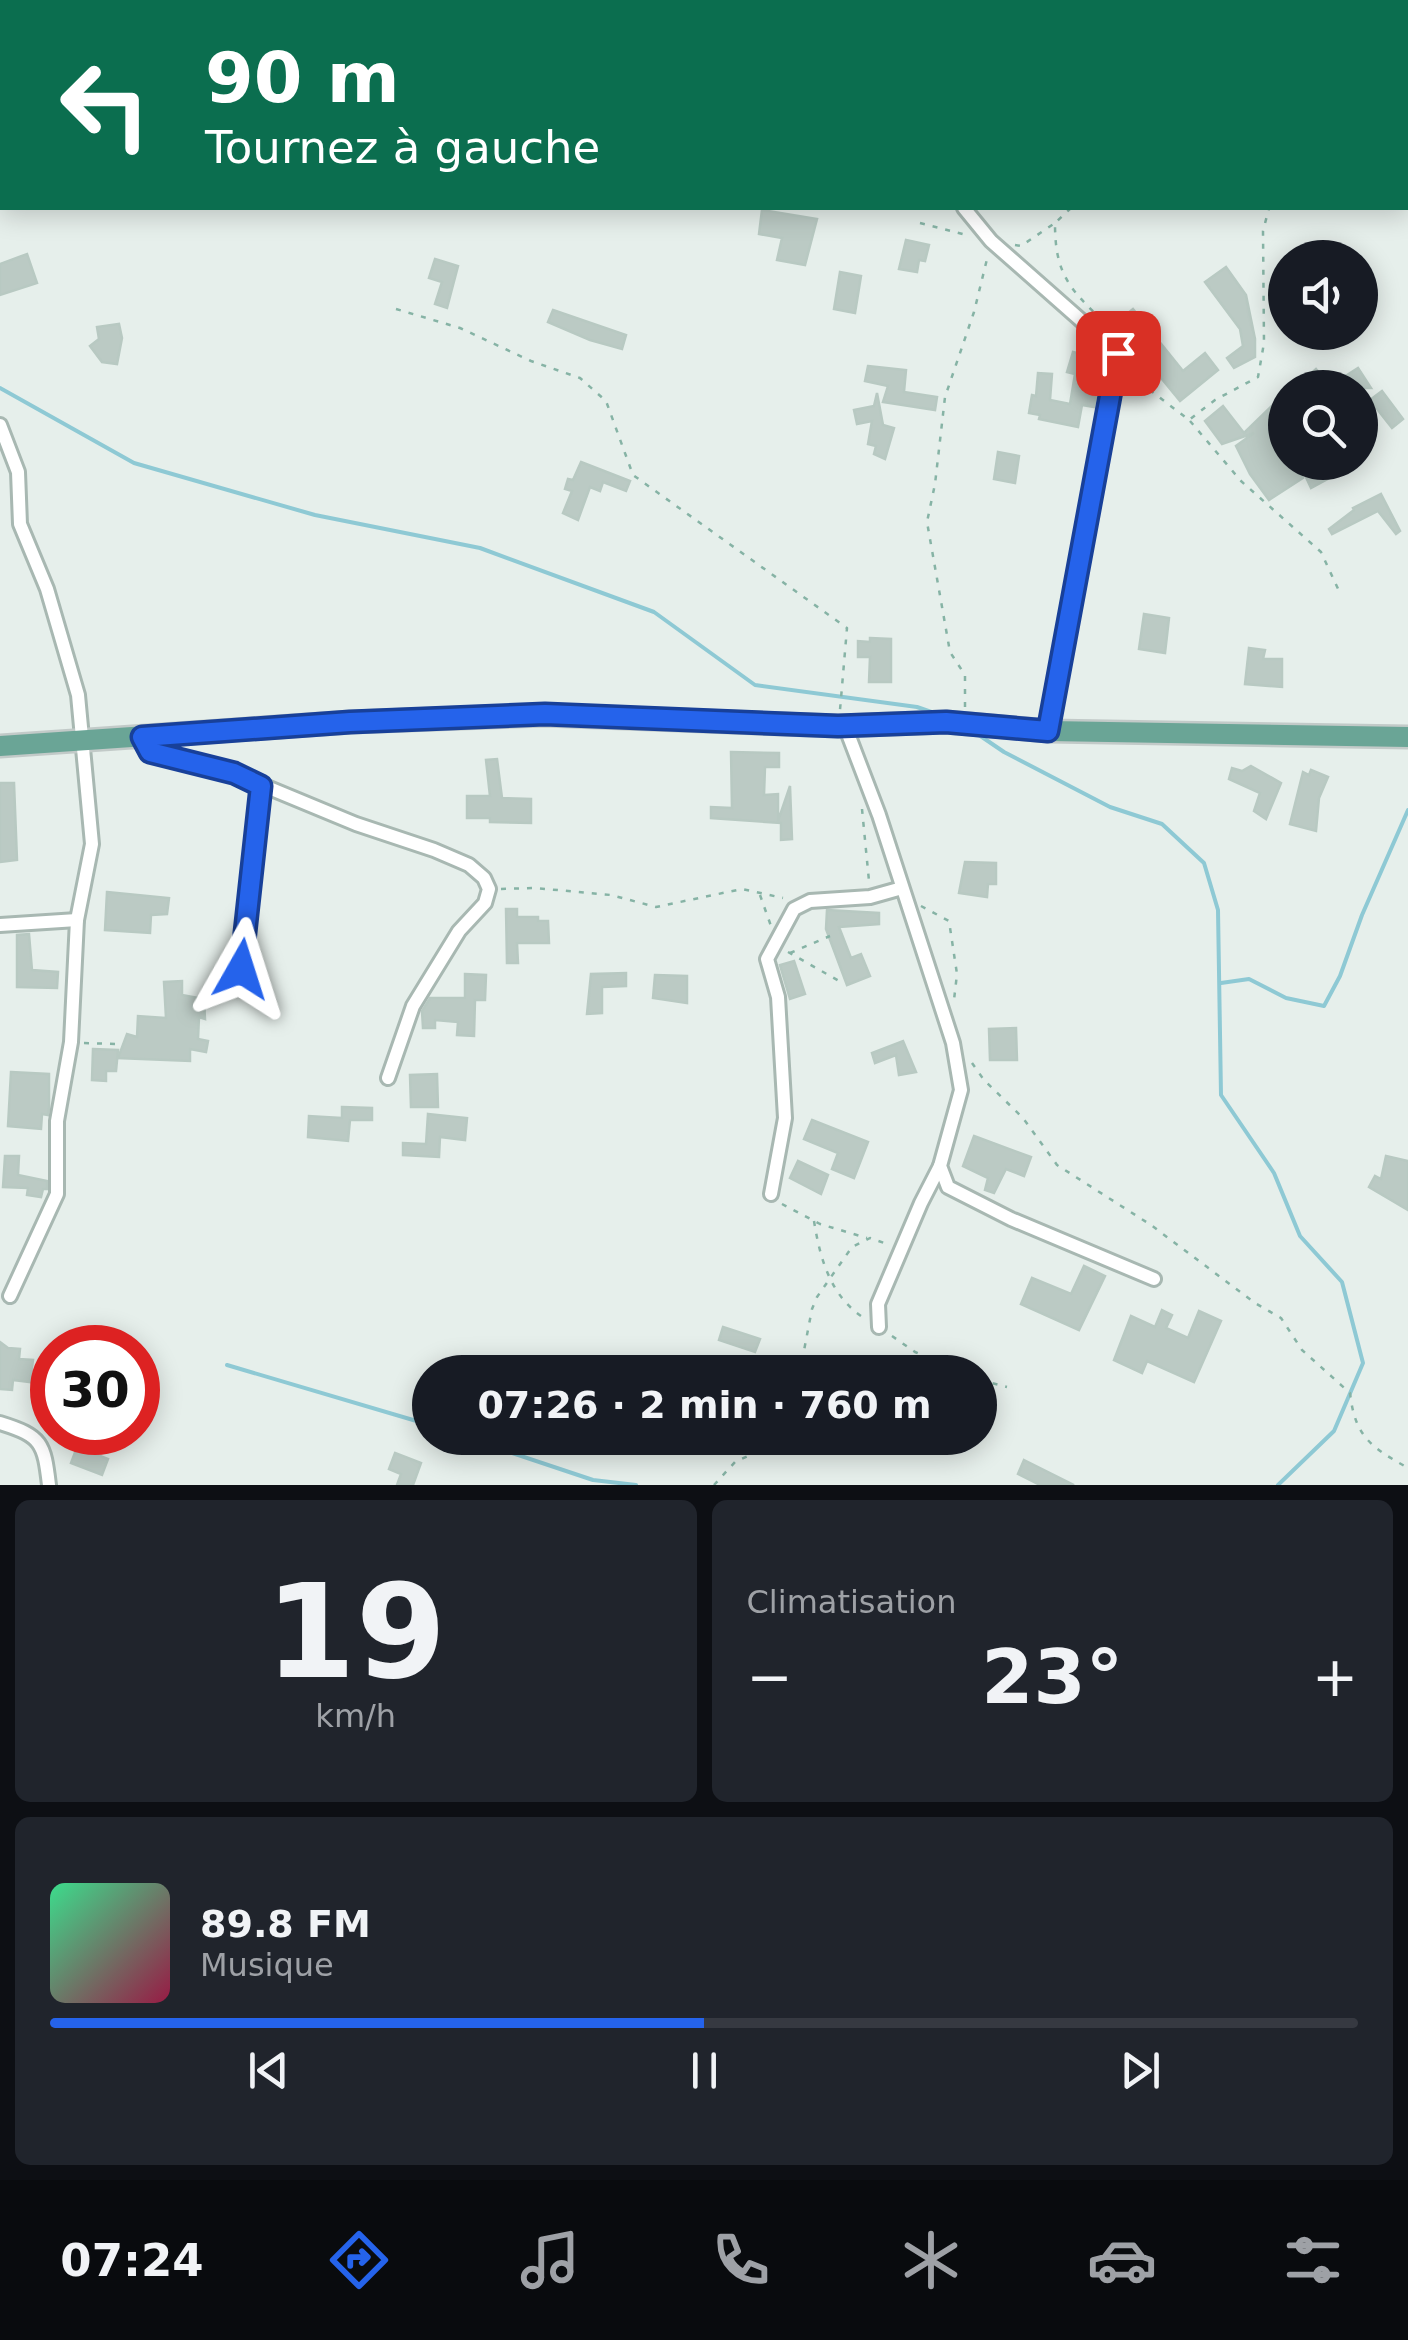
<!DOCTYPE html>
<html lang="fr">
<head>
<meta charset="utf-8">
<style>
	:root { --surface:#171b24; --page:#20242c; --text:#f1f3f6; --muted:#9ea1a6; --line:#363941; --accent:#2563eb }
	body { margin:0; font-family:"DejaVu Sans",sans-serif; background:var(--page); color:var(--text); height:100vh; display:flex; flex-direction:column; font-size:38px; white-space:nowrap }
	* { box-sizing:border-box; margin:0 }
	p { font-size:32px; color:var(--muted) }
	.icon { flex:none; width:55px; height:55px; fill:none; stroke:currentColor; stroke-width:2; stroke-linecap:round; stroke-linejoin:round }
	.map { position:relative; height:1485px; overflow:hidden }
	.panel { display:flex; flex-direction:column; gap:15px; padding:15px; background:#0d0f14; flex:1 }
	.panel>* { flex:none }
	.banner { position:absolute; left:0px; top:0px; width:1410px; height:210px; box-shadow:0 5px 25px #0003; background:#0b6e4f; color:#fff; overflow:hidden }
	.controls { position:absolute; left:1268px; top:240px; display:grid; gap:20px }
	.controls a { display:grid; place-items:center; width:110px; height:110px; border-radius:50%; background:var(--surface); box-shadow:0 5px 25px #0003; font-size:50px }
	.speed { position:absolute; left:30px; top:1325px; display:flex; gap:20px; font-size:50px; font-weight:700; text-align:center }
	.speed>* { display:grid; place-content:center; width:130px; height:130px; border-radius:50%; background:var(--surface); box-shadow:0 5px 25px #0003; line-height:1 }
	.speed .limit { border:15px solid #d22; background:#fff; color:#111 }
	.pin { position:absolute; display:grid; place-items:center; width:85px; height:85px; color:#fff; margin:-42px; border-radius:20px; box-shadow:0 5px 15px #0006 }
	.me { position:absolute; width:110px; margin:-55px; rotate:6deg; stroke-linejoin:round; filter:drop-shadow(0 0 8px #0008) }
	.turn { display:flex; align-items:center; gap:35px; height:210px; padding:0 40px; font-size:45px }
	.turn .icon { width:130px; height:130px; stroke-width:2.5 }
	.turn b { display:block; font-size:70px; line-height:85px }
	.big { font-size:75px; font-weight:700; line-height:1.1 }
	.panel .tile { flex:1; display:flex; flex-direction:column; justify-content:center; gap:15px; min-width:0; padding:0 35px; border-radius:15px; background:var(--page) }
	.panel .dial { align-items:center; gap:0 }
	.dial b { font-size:130px; line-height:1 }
	.song { display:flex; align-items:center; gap:30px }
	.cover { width:120px; height:120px; border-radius:15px; background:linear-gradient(135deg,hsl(150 70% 55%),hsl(340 70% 35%)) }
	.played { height:10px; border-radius:5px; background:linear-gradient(90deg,var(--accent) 50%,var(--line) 50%) }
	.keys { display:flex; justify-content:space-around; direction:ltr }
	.heat { display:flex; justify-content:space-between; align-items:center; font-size:55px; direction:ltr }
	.panel .tiles { flex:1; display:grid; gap:15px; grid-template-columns:1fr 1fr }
	.tile:last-child { grid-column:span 2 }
	.trip { position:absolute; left:412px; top:1355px; width:585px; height:100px; border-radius:50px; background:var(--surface); box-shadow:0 5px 25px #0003; font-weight:700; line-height:100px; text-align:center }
	.tab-bar { display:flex; height:160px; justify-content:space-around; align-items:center; background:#090b0e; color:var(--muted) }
	.tab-bar .icon { width:70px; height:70px }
	.tab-bar .current { color:var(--accent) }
	.tab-bar b { font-size:45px; color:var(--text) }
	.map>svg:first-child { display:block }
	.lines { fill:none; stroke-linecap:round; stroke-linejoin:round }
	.stream { stroke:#8ec9d4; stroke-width:4 }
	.building { fill:#bbcac4; stroke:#b8c9c2; stroke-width:2.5 }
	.street-casing { stroke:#a8b8b2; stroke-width:18 }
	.primary-casing { stroke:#c2cac8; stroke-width:25 }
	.path { stroke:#86b3a5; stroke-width:2.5; stroke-dasharray:5 8; stroke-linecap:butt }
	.street { stroke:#fff; stroke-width:12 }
	.primary { stroke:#6aa596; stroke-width:20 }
	.route-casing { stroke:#184099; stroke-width:25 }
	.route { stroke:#2563eb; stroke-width:18 }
</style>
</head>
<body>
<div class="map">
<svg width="1408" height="1485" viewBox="0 0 1408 1485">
	<rect width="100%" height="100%" fill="#e6efeb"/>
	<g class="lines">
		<g class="stream">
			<path d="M0,388L134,463L315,515L480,548L654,612L755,685L917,707L937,714"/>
			<path d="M976,733L1004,752L1110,807L1162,824L1204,863L1218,910L1221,1095L1274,1173L1300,1236L1342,1282L1363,1363L1334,1431L1278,1485"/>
			<path d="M1221,983L1249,979L1286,998L1324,1006L1340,976L1362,915L1408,810"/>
			<path d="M227,1365L430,1425"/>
			<path d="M467,1438L593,1480L636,1485"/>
		</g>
	</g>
	<g class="building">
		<path d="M762,210L817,219L805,265L777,260L782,238L759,234Z"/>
		<path d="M906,240L929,245L925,261L919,260L917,272L899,269Z"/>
		<path d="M27,254L37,283L0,295V264Z"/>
		<path d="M435,259L458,266L447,308L435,304L442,282L429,278Z"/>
		<path d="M1226,267L1246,295L1255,339V357L1234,368L1227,358L1243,346L1240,329L1205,282Z"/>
		<path d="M840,272L861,276L855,313L834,309Z"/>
		<path d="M1133,309L1183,371L1205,353L1218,370L1180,401L1116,323Z"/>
		<path d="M553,310L626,335L622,349L590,340L548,322Z"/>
		<path d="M119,324L122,338L117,364L102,362L90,346L99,339L97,327Z"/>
		<path d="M1073,352L1096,358L1086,394L1096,396L1094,407L1082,405L1078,427L1039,419L1040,415L1029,413L1032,395L1036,396L1038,373L1052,374L1050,400L1070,404L1075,374L1067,372Z"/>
		<path d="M868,366L906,370L904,392L937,397L935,410L883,402L888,386L865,381Z"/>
		<path d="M1358,368L1371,388H1315L1307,377L1316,369L1330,386Z"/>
		<path d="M1382,391L1403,419L1392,428L1370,400Z"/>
		<path d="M877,393L883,425L894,428L885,459L874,454L876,446L868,444L872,421L857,424L854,410L874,406Z"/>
		<path d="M1285,393V462H1292L1303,478L1269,500L1250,474L1236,446L1254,433L1222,444L1205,421L1223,406L1244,433Z"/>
		<path d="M998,452L1019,456L1015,483L994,479Z"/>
		<path d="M581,462L630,481L626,491L603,482L600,491L590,487L578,520L563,513L572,491L565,489L568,479L573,480Z"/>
		<path d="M1329,462H1359L1311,488L1305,475Z"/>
		<path d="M1381,494L1400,531L1396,534L1378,511L1332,534L1329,529L1354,510L1353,508Z"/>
		<path d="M1144,614L1169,618L1165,653L1139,649Z"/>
		<path d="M870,638L891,639V682H869L870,657H858V641L870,642Z"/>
		<path d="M1249,648L1265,650L1263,659H1282V687L1245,684Z"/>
		<path d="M731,752L779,753V767H765L764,795L778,794V821L790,786L792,839L781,840V823L711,818V807L732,808Z"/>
		<path d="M497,759L502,798L531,799V823L490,822V818H467V796H490L486,760Z"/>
		<path d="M1251,766L1281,783L1266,819L1254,811L1260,793L1229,779L1232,768L1242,771Z"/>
		<path d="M1311,770L1328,777L1319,798L1316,831L1290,824L1303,772L1309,775Z"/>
		<path d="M0,783H14L17,860L0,862Z"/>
		<path d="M965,862L996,863V884H988L987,897L959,893Z"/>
		<path d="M107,892L169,898L167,914L151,915L150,933L105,930Z"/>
		<path d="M506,909H517V917H538V921H548L549,943H517L518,963H507Z"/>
		<path d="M827,910L879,913V924L839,927L851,958L861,954L870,976L847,985L826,929Z"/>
		<path d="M29,934L32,970L58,972L57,988L17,987V935Z"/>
		<path d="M794,961L805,994L790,999L780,965Z"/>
		<path d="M626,973V986L602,987V1013L587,1014L591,974Z"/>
		<path d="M465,974L486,975L485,1000H475L474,1036L457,1035L458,1022L435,1020V1028H423L422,1011L430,998H465Z"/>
		<path d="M655,975L687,976V1003L653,998Z"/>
		<path d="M182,981V995L204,999L205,1019L199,1017L198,1039L208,1041L206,1052L190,1049V1061L118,1058L127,1034L137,1037L138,1016L166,1018L164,982Z"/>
		<path d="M1016,1028L1017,1060H990L989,1029Z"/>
		<path d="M903,1041L916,1072L899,1075L896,1055L875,1063L872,1053Z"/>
		<path d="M93,1049L118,1050L116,1071H106V1081L92,1080Z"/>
		<path d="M11,1072L49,1074V1108L48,1115L42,1114L41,1129L8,1126Z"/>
		<path d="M437,1074L438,1107H411L410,1075Z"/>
		<path d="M342,1107L372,1108V1120H350L348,1141L308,1137L309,1116L342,1118Z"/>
		<path d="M428,1114L467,1118L465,1140L440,1137L439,1157L403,1155V1143L426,1144Z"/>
		<path d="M812,1120L868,1142L854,1178L832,1169L838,1153L804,1139Z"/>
		<path d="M974,1136L1031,1157L1024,1176L1006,1169L994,1193L985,1190L988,1178L963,1166Z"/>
		<path d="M5,1156H19L18,1175L47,1181V1189H43L41,1197L27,1195L28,1188L3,1187Z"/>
		<path d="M1386,1156L1408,1161V1210L1369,1187L1375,1176L1381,1179Z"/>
		<path d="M798,1161L828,1175L821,1194L790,1178Z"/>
		<path d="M1084,1266L1105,1276L1079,1330L1021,1304L1032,1278L1071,1294Z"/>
		<path d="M1162,1310L1172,1315L1166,1328L1188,1338L1199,1311L1221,1321L1194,1382L1147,1361L1142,1373L1114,1360L1131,1316L1155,1327Z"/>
		<path d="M723,1327L760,1339L755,1352L719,1340Z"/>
		<path d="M0,1342L8,1348L20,1349L19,1359L33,1360L30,1382L13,1380L12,1390L0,1389Z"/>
		<path d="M77,1447L108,1459L102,1475L71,1463Z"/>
		<path d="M395,1453L421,1463L413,1485H397L401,1474L389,1469Z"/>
		<path d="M1024,1460L1074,1485H1040L1018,1474Z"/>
	</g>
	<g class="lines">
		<defs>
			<g id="street">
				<path d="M964,208L991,241L1118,353L1049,731"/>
				<path d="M0,425L18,472L20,524L47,589L78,695L92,844L77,920L71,1042L57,1121V1194L10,1296"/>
				<path d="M845,726L879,815L953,1043L961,1090L940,1166L948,1187L1011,1219L1154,1279"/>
				<path d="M142,737L150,752L233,773L356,824L434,850L469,865L484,878L489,889L485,903L459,931L413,1006L388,1078"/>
				<path d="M0,925L77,920"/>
				<path d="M228,989L241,969L261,786"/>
				<path d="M771,1194L785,1118L778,997L767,959L794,909L810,901L870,897L902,888"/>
				<path d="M879,1327L878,1304L921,1203L940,1166"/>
				<path d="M0,1423C42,1436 44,1443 49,1485"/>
			</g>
			<path id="primary" d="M0,746L351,722L545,715L838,726L946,722L1049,731L1408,737"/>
		</defs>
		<use href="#street" class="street-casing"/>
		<use href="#primary" class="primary-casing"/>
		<g class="path">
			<path d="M785,0L787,2"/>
			<path d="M1022,0L1024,2"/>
			<path d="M1286,0L1287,2"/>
			<path d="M870,2V0"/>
			<path d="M1071,208L1055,223C1055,267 1065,285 1097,315"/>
			<path d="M920,223L970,236"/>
			<path d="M1015,245L1021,246L1055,223"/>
			<path d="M396,309L460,328L531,361L580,378L606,401L633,475L847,628L840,710"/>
			<path d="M1129,374L1189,420L1215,400L1258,377L1264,343L1263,231L1269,208"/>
			<path d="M1190,421L1241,481L1321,552L1339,591"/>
			<path d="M965,707V675L950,652L927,522L935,484L945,397L974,312L988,255"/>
			<path d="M862,809L869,881"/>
			<path d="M501,889L535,888L611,895L656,907L742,889L783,898"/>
			<path d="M760,895L771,926"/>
			<path d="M921,906L949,921L957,974L954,1000"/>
			<path d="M788,952L839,981"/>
			<path d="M790,953L830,936"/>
			<path d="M84,1043L117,1044"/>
			<path d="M972,1063L984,1080L1023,1118L1057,1165L1151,1225L1255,1303L1281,1318L1302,1350L1350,1393C1355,1437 1371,1447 1408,1468"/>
			<path d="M782,1204L820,1224L867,1238"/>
			<path d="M814,1221C820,1258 830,1296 864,1318"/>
			<path d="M892,1336L915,1352L960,1372"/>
			<path d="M796,1372L801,1366L812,1309L817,1297L852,1247L870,1238L887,1244"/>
			<path d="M980,1380L1007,1387"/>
			<path d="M714,1485L735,1462L761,1450L767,1438"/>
		</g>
		<use href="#street" class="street"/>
		<use href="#primary" class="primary"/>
	</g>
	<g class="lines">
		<defs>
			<path id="route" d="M241,969L261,786L234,773L150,752L142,737L350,722L545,714L838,726L946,722L1048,731L1118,353"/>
		</defs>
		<use href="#route" class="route-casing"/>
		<use href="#route" class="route"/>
	</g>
</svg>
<div class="controls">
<a><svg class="icon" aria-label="sound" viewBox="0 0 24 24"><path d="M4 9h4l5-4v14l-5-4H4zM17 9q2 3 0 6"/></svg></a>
<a><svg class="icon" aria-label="search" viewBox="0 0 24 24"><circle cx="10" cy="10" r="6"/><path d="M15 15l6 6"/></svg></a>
</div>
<div class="speed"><div class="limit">30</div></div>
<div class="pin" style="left:1118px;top:353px;background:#d93025"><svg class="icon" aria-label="arrive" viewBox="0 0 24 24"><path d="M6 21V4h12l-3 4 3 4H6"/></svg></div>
<svg class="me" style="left:241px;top:969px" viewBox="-20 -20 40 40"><path d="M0-17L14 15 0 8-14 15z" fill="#2563eb" stroke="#fff" stroke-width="4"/></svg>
<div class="trip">07:26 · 2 min · 760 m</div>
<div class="banner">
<div class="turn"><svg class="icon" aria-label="left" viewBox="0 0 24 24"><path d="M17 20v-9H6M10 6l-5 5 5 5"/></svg><div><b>90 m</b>Tournez à gauche</div></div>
</div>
</div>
<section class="panel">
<div class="tiles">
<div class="tile dial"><b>19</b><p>km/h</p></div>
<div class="tile"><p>Climatisation</p>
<div class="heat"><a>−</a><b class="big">23°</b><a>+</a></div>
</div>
<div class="tile">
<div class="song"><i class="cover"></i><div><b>89.8 FM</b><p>Musique</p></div></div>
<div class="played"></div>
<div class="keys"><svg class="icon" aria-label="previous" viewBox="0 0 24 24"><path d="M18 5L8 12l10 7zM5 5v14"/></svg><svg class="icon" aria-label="pause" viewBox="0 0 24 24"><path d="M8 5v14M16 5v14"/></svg><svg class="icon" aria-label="next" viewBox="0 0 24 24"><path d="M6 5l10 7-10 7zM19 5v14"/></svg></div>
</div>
</div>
</section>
<nav class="tab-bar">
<b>07:24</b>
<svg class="icon current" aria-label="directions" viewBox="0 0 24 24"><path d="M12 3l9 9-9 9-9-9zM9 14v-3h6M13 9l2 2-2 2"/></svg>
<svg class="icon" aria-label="music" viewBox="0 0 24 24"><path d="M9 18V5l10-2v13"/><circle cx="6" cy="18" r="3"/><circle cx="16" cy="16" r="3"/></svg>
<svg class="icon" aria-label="phone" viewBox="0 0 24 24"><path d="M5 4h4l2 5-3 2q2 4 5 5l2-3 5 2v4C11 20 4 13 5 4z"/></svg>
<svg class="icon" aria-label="climate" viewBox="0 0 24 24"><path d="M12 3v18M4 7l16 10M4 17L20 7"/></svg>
<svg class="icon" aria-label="car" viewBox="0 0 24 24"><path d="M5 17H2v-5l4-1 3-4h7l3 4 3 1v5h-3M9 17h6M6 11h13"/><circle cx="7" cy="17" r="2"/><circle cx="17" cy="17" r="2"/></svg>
<svg class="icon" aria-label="filters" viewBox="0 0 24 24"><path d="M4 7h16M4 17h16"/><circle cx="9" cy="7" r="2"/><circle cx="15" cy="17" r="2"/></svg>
</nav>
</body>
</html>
